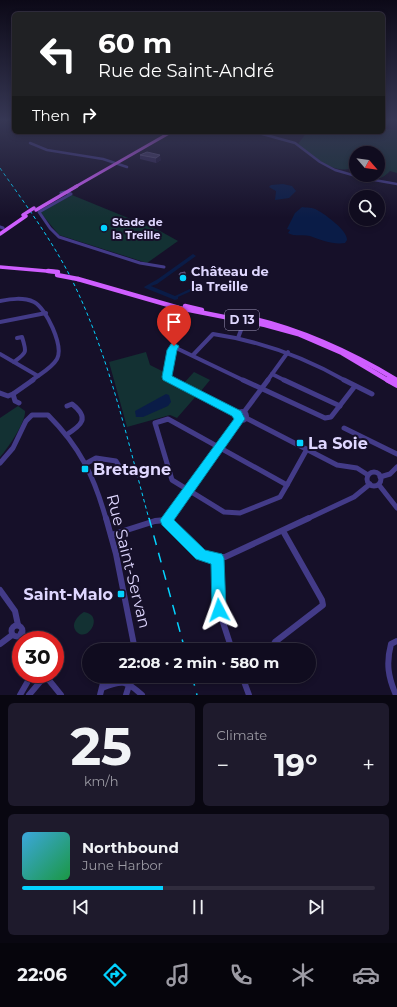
<!DOCTYPE html>
<html lang="en">
<head>
<meta charset="utf-8">
<style>
	:root { --surface:#100c1f; --page:#1e1a2c; --text:#f1f3f6; --muted:#9c9ba4; --line:#302c3d; --accent:#03d3ff }
	body { margin:0; font-family:Montserrat,sans-serif; background:var(--page); color:var(--text); height:100vh; display:flex; flex-direction:column; font-size:15px; white-space:nowrap }
	* { box-sizing:border-box; margin:0 }
	p { font-size:13px; color:var(--muted) }
	.icon { flex:none; width:22px; height:22px; fill:none; stroke:currentColor; stroke-width:2; stroke-linecap:round; stroke-linejoin:round }
	.map { position:relative; height:695px; overflow:hidden }
	.details { display:flex; flex-direction:column; gap:8px; padding:8px; background:#090711; flex:1 }
	.details>* { flex:none }
	.top-card { position:absolute; left:12px; top:12px; width:373px; height:122px; border-radius:6px; box-shadow:0 2px 6px #0003,0 0 0 1px var(--line); background:#202124; color:#fff; overflow:hidden }
	.needle { width:26px; rotate:118deg }
	.controls { position:absolute; left:349px; top:146px; display:grid; gap:8px }
	.controls a { display:grid; place-items:center; width:36px; height:36px; border-radius:50%; background:var(--surface); box-shadow:0 2px 6px #0003,0 0 0 1px var(--line); font-size:20px }
	.speed { position:absolute; left:12px; top:631px; display:flex; gap:8px; font-size:20px; font-weight:700; text-align:center }
	.speed>* { display:grid; place-content:center; width:52px; height:52px; border-radius:50%; background:var(--surface); box-shadow:0 2px 6px #0003,0 0 0 1px var(--line); line-height:1 }
	.speed .limit { border:6px solid #d22; background:#fff; color:#111 }
	.pin { position:absolute; display:grid; place-items:center; width:34px; height:34px; color:#fff; margin:-41px -17px; border-radius:50% 50% 50% 0; rotate:-45deg; box-shadow:0 0 4px #0007 }
	.pin .icon { rotate:45deg }
	.me { position:absolute; width:44px; margin:-22px; rotate:356deg; stroke-linejoin:round; filter:drop-shadow(0 0 3px #0008) }
	.turn { display:flex; align-items:center; gap:14px; height:84px; padding:0 20px; font-size:18px }
	.turn .icon { width:52px; height:52px; stroke-width:2.5 }
	.turn b { display:block; font-size:28px; line-height:34px }
	.then { display:flex; align-items:center; height:38px; padding:0 20px; background:#0003; gap:8px; font-size:15px }
	.big { font-size:30px; font-weight:700; line-height:1.1 }
	.details .tile { flex:1; display:flex; flex-direction:column; justify-content:center; gap:6px; min-width:0; padding:0 14px; border-radius:6px; background:var(--page) }
	.details .dial { align-items:center; gap:0 }
	.dial b { font-size:52px; line-height:1 }
	.song { display:flex; align-items:center; gap:12px }
	.cover { width:48px; height:48px; border-radius:6px; background:linear-gradient(135deg,hsl(200 70% 55%),hsl(140 70% 35%)) }
	.played { height:4px; border-radius:2px; background:linear-gradient(90deg,var(--accent) 40%,var(--line) 40%) }
	.keys { display:flex; justify-content:space-around; direction:ltr }
	.heat { display:flex; justify-content:space-between; align-items:center; font-size:22px; direction:ltr }
	.details .tiles { flex:1; display:grid; gap:8px; grid-template-columns:1fr 1fr }
	.tile:last-child { grid-column:span 2 }
	.trip { position:absolute; left:82px; top:643px; width:234px; height:40px; border-radius:20px; background:var(--surface); box-shadow:0 2px 6px #0003,0 0 0 1px var(--line); font-weight:700; line-height:40px; text-align:center }
	.dock { display:flex; height:64px; justify-content:space-around; align-items:center; background:#06050c; color:var(--muted) }
	.dock .icon { width:28px; height:28px }
	.dock .current { color:var(--accent) }
	.dock b { font-size:18px; color:var(--text) }
	.map>svg:first-child { display:block }
	.green { fill:#133133 }
	.water { fill:#0a1c47 }
	.lines { fill:none; stroke-linecap:round; stroke-linejoin:round }
	.minor-far4 { stroke:#433b88; stroke-width:2.5 }
	.minor-far3 { stroke:#433b88; stroke-width:3 }
	.minor-far2 { stroke:#433b88; stroke-width:4 }
	.minor-far1 { stroke:#433b88; stroke-width:5 }
	.minor { stroke:#433b88; stroke-width:6 }
	.major-far3 { stroke:#cf5eff; stroke-width:3 }
	.major-far2 { stroke:#cf5eff; stroke-width:3.5 }
	.major-far1 { stroke:#cf5eff; stroke-width:4.5 }
	.major { stroke:#cf5eff; stroke-width:6 }
	.rail-far1 { stroke:#03d3ff; stroke-width:1; stroke-dasharray:3.5 3; stroke-linecap:butt }
	.rail { stroke:#03d3ff; stroke-width:1.5; stroke-dasharray:10 8; stroke-linecap:butt }
	.major-bridge-far1 { stroke:#cf5eff; stroke-width:3.5 }
	.major-bridge { stroke:#cf5eff; stroke-width:4.5 }
	.wall { fill:#352957 }
	.shaded-wall { fill:#21173d }
	.building { fill:#473c69; stroke:#5f5480 }
	.route { fill:#03d3ff; stroke:#0289a6 }
	.poi-dot { fill:#03d3ff; stroke:#161029; stroke-width:1.5 }
	.labels { text-anchor:middle; stroke-width:4; stroke-linejoin:round; paint-order:stroke }
	.far-poi-label { font-size:11px; font-weight:bold; fill:#dfd7ff; stroke:#161029; text-anchor:start }
	.shield { fill:#161029; stroke:#a39bbf; stroke-width:1 }
	.shield-label { font-size:12px; font-weight:bold; fill:#dfd7ff }
	.poi-label { font-size:13px; font-weight:bold; fill:#dfd7ff; stroke:#161029; text-anchor:start }
	.near-poi-label { font-size:16px; font-weight:bold; fill:#dfd7ff; stroke:#161029; text-anchor:start }
	.near-street-label { font-size:16px; fill:#dfd7ff; stroke:#161029 }
</style>
</head>
<body>
<div class="map">
<svg width="397" height="695" viewBox="0 0 397 695">
	<rect width="100%" height="100%" fill="#161029"/>
	<g class="green">
		<path d="M383,120H391L385,129L397,130V173L390,171C380,182 371,179 359,175H378V153H356V166C337,178 313,156 298,144L307,132H383Z"/>
		<path d="M72,195L160,231L178,241L147,263L59,235L40,212Z"/>
		<path d="M146,352L150,365L164,372L163,378L197,395L177,418L170,415L127,427L109,362Z"/>
		<path d="M194,372L210,380L201,391L184,383Z"/>
		<path d="M18,406L25,411C26,422 8,448 0,457V418Z"/>
		<path d="M84,612C104,615 89,641 78,633C69,626 77,616 84,612Z"/>
	</g>
	<g class="water">
		<path d="M283,184L292,186L296,191L289,198L275,200L276,191L269,187L271,185Z"/>
		<path d="M302,207C306,208 313,207 317,210C325,214 348,231 347,240L345,243C334,245 320,240 310,236C303,234 295,237 288,233L290,230L287,229L295,213Z"/>
		<path d="M193,254L196,256L157,284L151,286L175,296L194,287L196,289L178,297V299L175,300L145,288L144,287L158,279Z"/>
		<path d="M166,394L169,395L171,402L168,406L143,417H136L135,411Z"/>
	</g>
	<g class="lines">
		<g class="minor-far4">
			<path d="M255,132L295,143L320,162L335,170L363,178L397,184"/>
			<path d="M30,143L47,150L103,159L127,167"/>
		</g>
		<g class="minor-far3">
			<path d="M61,193L65,192L71,194L39,212L50,228L59,237L140,263L164,267"/>
			<path d="M0,227L3,228"/>
		</g>
		<g class="minor-far2">
			<path d="M0,301C11,299 23,297 34,302C46,308 64,346 57,359C52,368 40,374 31,381"/>
			<path d="M0,322L46,313"/>
			<path d="M238,338L241,330"/>
			<path d="M0,354L38,376"/>
			<path d="M193,355L213,334C261,341 304,357 346,381"/>
			<path d="M14,362C27,352 27,353 22,337L17,338"/>
			<path d="M272,374L286,381"/>
			<path d="M174,381L167,377L171,352L174,347L245,381"/>
			<path d="M267,381L288,352"/>
		</g>
		<g class="minor-far1">
			<path d="M172,380L237,414"/>
			<path d="M243,380L325,418L331,417L355,386"/>
			<path d="M284,380L340,406"/>
			<path d="M344,380L372,394"/>
			<path d="M0,393L8,396L13,394L15,401L19,403"/>
			<path d="M13,394L33,380"/>
			<circle cx="242" cy="416" r="4.5"/>
			<path d="M244,412L268,380"/>
			<path d="M246,418L337,465L357,468L368,475"/>
			<path d="M168,419L287,485L280,497L240,513L224,512L172,480L155,423Z"/>
			<path d="M344,428L397,454"/>
			<path d="M66,435C82,425 90,418 72,404L67,406"/>
			<path d="M0,463L13,448L26,421L32,415H48C80,447 94,476 106,519"/>
			<path d="M85,464L96,458L116,461L119,466"/>
			<circle cx="374" cy="479" r="7"/>
			<path d="M380,477L390,474L397,467"/>
			<path d="M287,485L307,449"/>
			<path d="M379,485L397,508"/>
			<path d="M167,519L240,419"/>
			<path d="M307,519L354,497L370,484"/>
		</g>
		<g class="minor">
			<path d="M106,518L116,554L135,650"/>
			<path d="M166,520L168,518"/>
			<path d="M111,535L155,521L166,520C189,538 191,558 225,557L309,518"/>
			<path d="M217,558L219,610L232,650"/>
			<path d="M0,590L15,611L18,625"/>
			<circle cx="17" cy="631" r="5.5"/>
			<path d="M21,633L30,640"/>
			<path d="M0,644L12,635"/>
			<path d="M270,650L275,642L323,605L322,600L283,531"/>
			<path d="M44,674L61,695"/>
			<path d="M242,676L249,695"/>
			<path d="M102,688C122,680 126,680 142,695"/>
			<path d="M20,695L32,674"/>
			<path d="M29,695L45,676"/>
			<path d="M100,695L103,683L102,676"/>
			<path d="M126,695L132,676"/>
			<path d="M396,695C388,677 386,663 391,644L397,641"/>
		</g>
		<path class="major-far3" d="M75,187L171,132"/>
		<g class="major-far2">
			<path d="M36,210L77,186"/>
			<path d="M0,234L26,216"/>
			<path d="M0,267L58,272"/>
		</g>
		<g class="major-far1">
			<path d="M48,271L58,272"/>
			<path d="M78,279L179,308L265,325L298,334L342,353L389,381"/>
			<path d="M185,306L202,310"/>
			<path d="M250,318C303,330 350,352 397,380"/>
		</g>
		<path class="major" d="M388,380L397,385"/>
		<path class="rail-far1" d="M0,168C25,204 52,240 72,280C109,355 127,439 149,519"/>
		<g class="rail">
			<path d="M149,518L185,650"/>
			<path d="M192,676L197,695"/>
		</g>
		<path class="major-bridge-far1" d="M23,215L34,208"/>
		<path class="major-bridge" d="M57,275L78,279"/>
	</g>
	<g class="wall">
		<path d="M147,152L161,160L156,163L140,159V155Z"/>
		<path d="M179,275L185,276V279H179Z"/>
	</g>
	<path class="shaded-wall" d="M160,155L161,160L156,163V158Z"/>
	<g class="building">
		<path d="M147,152L160,155L156,158L140,155Z"/>
		<path d="M185,272V276L179,275L180,273Z"/>
	</g>
	<linearGradient id="sky" x2="0" y2="1"><stop stop-color="#0c0917"/><stop offset="0.55" stop-color="#363754"/><stop offset="1" stop-color="#363754" stop-opacity="0"/></linearGradient>
	<rect width="397" height="218" fill="url(#sky)"/>
	<path class="route" d="M174,343L179,346L177,350L172,376L241,411L245,419L174,520L205,550L222,554L224,558L226,610L224,615L219,617L214,615L212,610L211,564L196,559L162,525L160,520L234,419L232,416L163,380L162,377L167,350L171,344Z"/>
	<g class="poi-dot">
		<circle cx="104" cy="228" r="4"/>
		<circle cx="183" cy="278" r="4"/>
		<rect x="296" y="439" width="8" height="8" rx="2"/>
		<rect x="81" y="465" width="8" height="8" rx="2"/>
		<rect x="117" y="590" width="8" height="8" rx="2"/>
	</g>
	<g class="labels">
		<g class="far-poi-label">
			<text x="112" y="226">Stade de<tspan x="112" dy="13">la Treille</tspan></text>
		</g>
		<rect class="shield" x="225" y="310" width="34" height="20" rx="3"/>
		<g class="shield-label">
			<text x="242" y="324">D 13</text>
		</g>
		<g class="poi-label">
			<text x="191" y="276">Château de<tspan x="191" dy="15">la Treille</tspan></text>
		</g>
		<g class="near-poi-label">
			<text x="308" y="449">La Soie</text>
			<text x="93" y="475">Bretagne</text>
			<text x="113" y="600" text-anchor="end">Saint-Malo</text>
		</g>
		<g class="near-street-label">
			<text transform="translate(129 561) rotate(76)" y="6">Rue Saint-Servan</text>
		</g>
	</g>
</svg>
<div class="controls">
<a><svg class="needle" viewBox="-14 -14 28 28"><path d="M0-13l5 13h-10z" fill="#e53935"/><path d="M0 13l5-13h-10z" fill="#9c9ba4"/></svg></a>
<a><svg class="icon" aria-label="search" viewBox="0 0 24 24"><circle cx="10" cy="10" r="6"/><path d="M15 15l6 6"/></svg></a>
</div>
<div class="speed"><div class="limit">30</div></div>
<div class="pin" style="left:174px;top:346px;background:#d93025"><svg class="icon" aria-label="arrive" viewBox="0 0 24 24"><path d="M6 21V4h12l-3 4 3 4H6"/></svg></div>
<svg class="me" style="left:219px;top:610px" viewBox="-20 -20 40 40"><path d="M0-17L14 15 0 8-14 15z" fill="#03d3ff" stroke="#fff" stroke-width="4"/></svg>
<div class="trip">22:08 · 2 min · 580 m</div>
<div class="top-card">
<div class="turn"><svg class="icon" aria-label="left" viewBox="0 0 24 24"><path d="M17 20v-9H6M10 6l-5 5 5 5"/></svg><div><b>60 m</b>Rue de Saint-André</div></div>
<div class="then">Then<svg class="icon" aria-label="right" viewBox="0 0 24 24"><path d="M7 20v-9h11M14 6l5 5-5 5"/></svg></div>
</div>
</div>
<section class="details">
<div class="tiles">
<div class="tile dial"><b>25</b><p>km/h</p></div>
<div class="tile"><p>Climate</p>
<div class="heat"><a>−</a><b class="big">19°</b><a>+</a></div>
</div>
<div class="tile">
<div class="song"><i class="cover"></i><div><b>Northbound</b><p>June Harbor</p></div></div>
<div class="played"></div>
<div class="keys"><svg class="icon" aria-label="previous" viewBox="0 0 24 24"><path d="M18 5L8 12l10 7zM5 5v14"/></svg><svg class="icon" aria-label="pause" viewBox="0 0 24 24"><path d="M8 5v14M16 5v14"/></svg><svg class="icon" aria-label="next" viewBox="0 0 24 24"><path d="M6 5l10 7-10 7zM19 5v14"/></svg></div>
</div>
</div>
</section>
<nav class="dock">
<b>22:06</b>
<svg class="icon current" aria-label="directions" viewBox="0 0 24 24"><path d="M12 3l9 9-9 9-9-9zM9 14v-3h6M13 9l2 2-2 2"/></svg>
<svg class="icon" aria-label="music" viewBox="0 0 24 24"><path d="M9 18V5l10-2v13"/><circle cx="6" cy="18" r="3"/><circle cx="16" cy="16" r="3"/></svg>
<svg class="icon" aria-label="phone" viewBox="0 0 24 24"><path d="M5 4h4l2 5-3 2q2 4 5 5l2-3 5 2v4C11 20 4 13 5 4z"/></svg>
<svg class="icon" aria-label="climate" viewBox="0 0 24 24"><path d="M12 3v18M4 7l16 10M4 17L20 7"/></svg>
<svg class="icon" aria-label="car" viewBox="0 0 24 24"><path d="M5 17H2v-5l4-1 3-4h7l3 4 3 1v5h-3M9 17h6M6 11h13"/><circle cx="7" cy="17" r="2"/><circle cx="17" cy="17" r="2"/></svg>
</nav>
</body>
</html>
